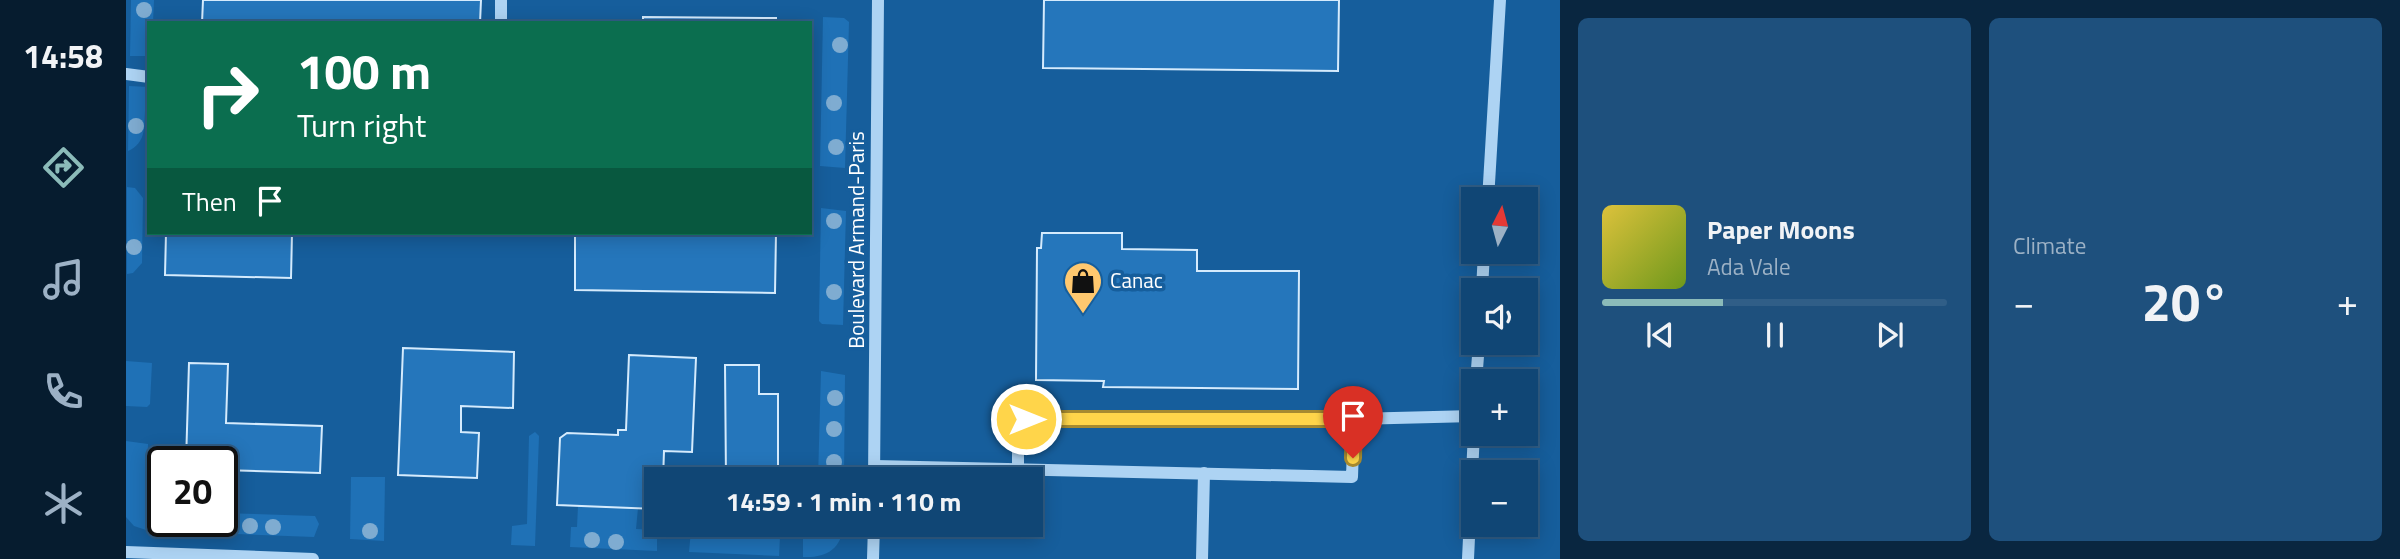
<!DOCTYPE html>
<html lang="en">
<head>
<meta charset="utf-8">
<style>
	:root { --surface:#104675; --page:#1e507d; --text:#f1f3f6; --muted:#9cb1c5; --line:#305e87; --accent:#8bbbb9 }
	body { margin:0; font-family:"Titillium Web",sans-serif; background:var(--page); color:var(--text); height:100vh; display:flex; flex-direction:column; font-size:26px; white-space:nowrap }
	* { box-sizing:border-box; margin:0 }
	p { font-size:23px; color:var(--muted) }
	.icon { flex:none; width:38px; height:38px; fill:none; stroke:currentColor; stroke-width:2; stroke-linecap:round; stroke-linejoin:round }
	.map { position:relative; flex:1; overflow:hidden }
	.drawer { display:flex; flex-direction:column; gap:18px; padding:18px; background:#092640; width:840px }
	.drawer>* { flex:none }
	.guide { position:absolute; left:21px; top:21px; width:665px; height:214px; border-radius:0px; box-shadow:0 4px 18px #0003,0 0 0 2px var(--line); background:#0b6e4f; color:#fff; overflow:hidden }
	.needle { width:46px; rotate:6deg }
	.tools { position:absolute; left:1335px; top:187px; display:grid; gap:14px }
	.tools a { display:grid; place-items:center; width:77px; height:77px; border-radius:0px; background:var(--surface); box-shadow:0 4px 18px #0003,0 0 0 2px var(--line); font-size:35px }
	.speed { position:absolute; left:21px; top:446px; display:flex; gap:14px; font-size:35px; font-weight:700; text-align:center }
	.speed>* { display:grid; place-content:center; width:91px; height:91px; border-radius:50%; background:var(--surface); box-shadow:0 4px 18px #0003,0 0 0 2px var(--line); line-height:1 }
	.speed .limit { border:4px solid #111; border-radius:10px; background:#fff; color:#111 }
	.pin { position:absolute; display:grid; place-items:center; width:60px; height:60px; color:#fff; margin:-72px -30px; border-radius:50% 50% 50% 0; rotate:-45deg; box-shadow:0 0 7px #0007 }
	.pin .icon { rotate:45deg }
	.me { position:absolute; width:77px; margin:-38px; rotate:90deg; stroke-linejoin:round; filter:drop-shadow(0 0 5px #0008) }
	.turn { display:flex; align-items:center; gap:24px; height:147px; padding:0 35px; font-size:32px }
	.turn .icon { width:91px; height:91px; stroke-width:2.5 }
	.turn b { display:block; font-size:49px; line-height:60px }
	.then { display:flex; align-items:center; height:66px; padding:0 35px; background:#0003; gap:14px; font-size:26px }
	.big { font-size:52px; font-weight:700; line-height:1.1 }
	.drawer .tile { flex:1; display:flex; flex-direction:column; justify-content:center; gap:10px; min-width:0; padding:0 24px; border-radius:10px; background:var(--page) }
	.song { display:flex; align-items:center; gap:21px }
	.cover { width:84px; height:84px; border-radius:10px; background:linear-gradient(135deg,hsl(50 70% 55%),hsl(80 70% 35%)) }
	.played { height:7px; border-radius:4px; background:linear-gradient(90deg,var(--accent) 35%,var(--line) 35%) }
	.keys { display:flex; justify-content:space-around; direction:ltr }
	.heat { display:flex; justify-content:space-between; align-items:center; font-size:38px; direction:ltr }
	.drawer .tiles { flex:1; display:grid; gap:18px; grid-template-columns:repeat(2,1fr) }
	.trip { position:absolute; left:518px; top:467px; width:399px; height:70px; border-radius:0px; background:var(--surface); box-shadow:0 4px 18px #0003,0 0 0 2px var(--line); font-weight:700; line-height:70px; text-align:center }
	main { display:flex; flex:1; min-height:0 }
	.dock { display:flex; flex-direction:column; width:126px; justify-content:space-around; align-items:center; background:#061c2f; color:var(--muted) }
	.dock .icon { width:49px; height:49px }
	.dock .selected { color:var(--accent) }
	.dock b { font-size:32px; color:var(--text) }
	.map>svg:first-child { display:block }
	.green { fill:#1f71b6 }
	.building { fill:#2576bb; stroke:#d5ebfd; stroke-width:2 }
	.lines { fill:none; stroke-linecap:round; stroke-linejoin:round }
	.minor { stroke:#add3f3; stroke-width:12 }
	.tree { fill:#7facd1 }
	.route-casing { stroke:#a68a30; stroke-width:18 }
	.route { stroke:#ffd54a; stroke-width:12 }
	.labels { text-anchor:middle; stroke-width:7; stroke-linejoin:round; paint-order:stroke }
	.street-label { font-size:21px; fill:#fff; stroke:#165e9c }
	.poi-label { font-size:21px; fill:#fff; stroke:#165e9c; text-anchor:start }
</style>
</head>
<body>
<main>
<nav class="dock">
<b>14:58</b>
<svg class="icon selected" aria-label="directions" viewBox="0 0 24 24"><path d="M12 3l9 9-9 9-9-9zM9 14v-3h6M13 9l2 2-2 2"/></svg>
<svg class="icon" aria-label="music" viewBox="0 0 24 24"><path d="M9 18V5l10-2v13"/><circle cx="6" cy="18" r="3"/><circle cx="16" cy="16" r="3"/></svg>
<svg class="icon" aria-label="phone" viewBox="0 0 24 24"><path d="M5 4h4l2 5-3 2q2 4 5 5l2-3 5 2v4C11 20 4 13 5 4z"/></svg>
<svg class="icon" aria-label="climate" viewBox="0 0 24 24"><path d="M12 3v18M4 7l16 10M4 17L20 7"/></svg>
</nav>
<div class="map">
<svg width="1434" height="559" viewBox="0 0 1434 559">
	<rect width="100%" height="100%" fill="#165e9c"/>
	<g class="green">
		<path d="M5,0H28L27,23H23V56H4Z"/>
		<path d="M697,17L718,18L723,22L719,168L694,166Z"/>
		<path d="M3,86L23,87V108L19,111C18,128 20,143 2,151Z"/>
		<path d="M1,187L9,188L17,198L16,263L7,273L1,274Z"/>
		<path d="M695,208L720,211L717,325L696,324L693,321Z"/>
		<path d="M0,361L26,363L24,404L21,407L0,406Z"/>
		<path d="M695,371L719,375L718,479H692Z"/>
		<path d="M409,432L413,436L409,546L385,545L386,526L401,524L403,436Z"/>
		<path d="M0,441L22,444L20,530L8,526L0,517Z"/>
		<path d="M225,477H259L258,541L224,539Z"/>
		<path d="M452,506L512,508L510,529L531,530V551L444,547L445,527H451Z"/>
		<path d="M96,513L189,516L193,524L188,537L57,532L55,522H96Z"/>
		<path d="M677,525H717C716,549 700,558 677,557Z"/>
		<path d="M565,530L648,533L654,537L653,556L563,552Z"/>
	</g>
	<g class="building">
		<path d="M77,0H355L354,23H76Z"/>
		<path d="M918,0H1213L1212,71L917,68Z"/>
		<path d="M517,17L650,18V23H517Z"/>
		<path d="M40,233H166L165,278L39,275Z"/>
		<path d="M449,233H650L649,293L449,290Z"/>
		<path d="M916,233H996V249L1071,250V271H1173L1172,389L977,387L978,381L910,380L911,248H915Z"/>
		<path d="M277,348L388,352L387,408L335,406V432L353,433L351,478L272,475Z"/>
		<path d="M503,355L570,358L566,452L538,451L537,480H530V509L431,505L434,438L441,433L492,435V430H500Z"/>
		<path d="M63,363L102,364L100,423L196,426L194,473L96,470V462H60Z"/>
		<path d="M599,365H633V394H652V480H600Z"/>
	</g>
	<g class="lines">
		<g class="minor">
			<path d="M375,0V23"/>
			<path d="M0,74L23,77"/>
			<path d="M1362,200L1374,0"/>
			<path d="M1356,290L1358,252"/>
			<path d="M1350,382L1353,343"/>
			<path d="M749,466L1226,477L1228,419L1348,416"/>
			<path d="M892,469V425L900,419H1228"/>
			<path d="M748,480L752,0"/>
			<path d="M0,552L187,559"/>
			<path d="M747,559L748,525"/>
			<path d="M1076,559L1078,473"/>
			<path d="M1342,559L1348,432"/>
		</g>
	</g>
	<g class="tree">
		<circle cx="18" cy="10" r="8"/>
		<circle cx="714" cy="45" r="8"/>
		<circle cx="708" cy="103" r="8"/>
		<circle cx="10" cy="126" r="8"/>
		<circle cx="710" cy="147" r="8"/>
		<circle cx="708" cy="221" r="8"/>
		<circle cx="8" cy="247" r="8"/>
		<circle cx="708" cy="292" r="8"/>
		<circle cx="709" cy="398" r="8"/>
		<circle cx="708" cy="429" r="8"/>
		<circle cx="708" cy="462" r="8"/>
		<circle cx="124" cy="526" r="8"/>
		<circle cx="147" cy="527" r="8"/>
		<circle cx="244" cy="531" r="8"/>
		<circle cx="466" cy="540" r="8"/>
		<circle cx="490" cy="542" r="8"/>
	</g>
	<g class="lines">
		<defs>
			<path id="route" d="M900,419H1228L1227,458"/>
		</defs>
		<use href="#route" class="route-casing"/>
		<use href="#route" class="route"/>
	</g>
	<defs>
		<symbol id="shop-pin" viewBox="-11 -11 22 30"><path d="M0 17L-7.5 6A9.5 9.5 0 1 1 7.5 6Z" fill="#ffc86f" stroke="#165e9c"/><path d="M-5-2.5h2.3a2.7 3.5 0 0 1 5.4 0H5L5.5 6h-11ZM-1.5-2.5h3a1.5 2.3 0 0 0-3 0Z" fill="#111"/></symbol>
	</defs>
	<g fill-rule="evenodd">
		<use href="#shop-pin" x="935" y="259" width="44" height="60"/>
	</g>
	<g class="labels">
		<g class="street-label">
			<text transform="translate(731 240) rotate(-90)" y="7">Boulevard Armand-Paris</text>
		</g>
		<g class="poi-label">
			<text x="984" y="288">Canac</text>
		</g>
	</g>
</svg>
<div class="tools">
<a><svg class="needle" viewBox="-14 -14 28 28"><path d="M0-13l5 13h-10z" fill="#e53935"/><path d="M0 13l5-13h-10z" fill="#9cb1c5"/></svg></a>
<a><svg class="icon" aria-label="sound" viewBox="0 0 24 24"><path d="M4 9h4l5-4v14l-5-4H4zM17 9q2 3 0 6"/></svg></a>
<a>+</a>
<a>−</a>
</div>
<div class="speed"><div class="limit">20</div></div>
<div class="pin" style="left:1227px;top:458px;background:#d93025"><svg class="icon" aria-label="arrive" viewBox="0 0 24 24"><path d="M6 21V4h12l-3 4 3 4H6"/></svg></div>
<svg class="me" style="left:900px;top:419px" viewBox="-20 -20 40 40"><circle r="17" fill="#ffd54a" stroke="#fff" stroke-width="3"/><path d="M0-11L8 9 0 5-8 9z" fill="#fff"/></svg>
<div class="trip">14:59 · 1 min · 110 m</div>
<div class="guide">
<div class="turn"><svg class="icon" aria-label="right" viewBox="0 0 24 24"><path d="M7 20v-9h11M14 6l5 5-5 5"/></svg><div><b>100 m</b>Turn right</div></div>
<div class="then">Then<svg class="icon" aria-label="arrive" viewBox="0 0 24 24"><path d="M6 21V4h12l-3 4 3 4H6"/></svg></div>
</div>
</div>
<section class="drawer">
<div class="tiles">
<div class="tile">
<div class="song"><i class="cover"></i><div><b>Paper Moons</b><p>Ada Vale</p></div></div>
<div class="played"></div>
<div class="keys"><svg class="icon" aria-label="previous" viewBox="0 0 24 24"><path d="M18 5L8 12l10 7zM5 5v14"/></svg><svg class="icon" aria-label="pause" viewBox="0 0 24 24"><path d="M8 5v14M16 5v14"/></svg><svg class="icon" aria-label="next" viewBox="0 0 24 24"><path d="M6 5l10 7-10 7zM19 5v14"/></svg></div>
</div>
<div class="tile"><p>Climate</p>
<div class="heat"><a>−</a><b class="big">20°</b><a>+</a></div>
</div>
</div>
</section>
</main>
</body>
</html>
